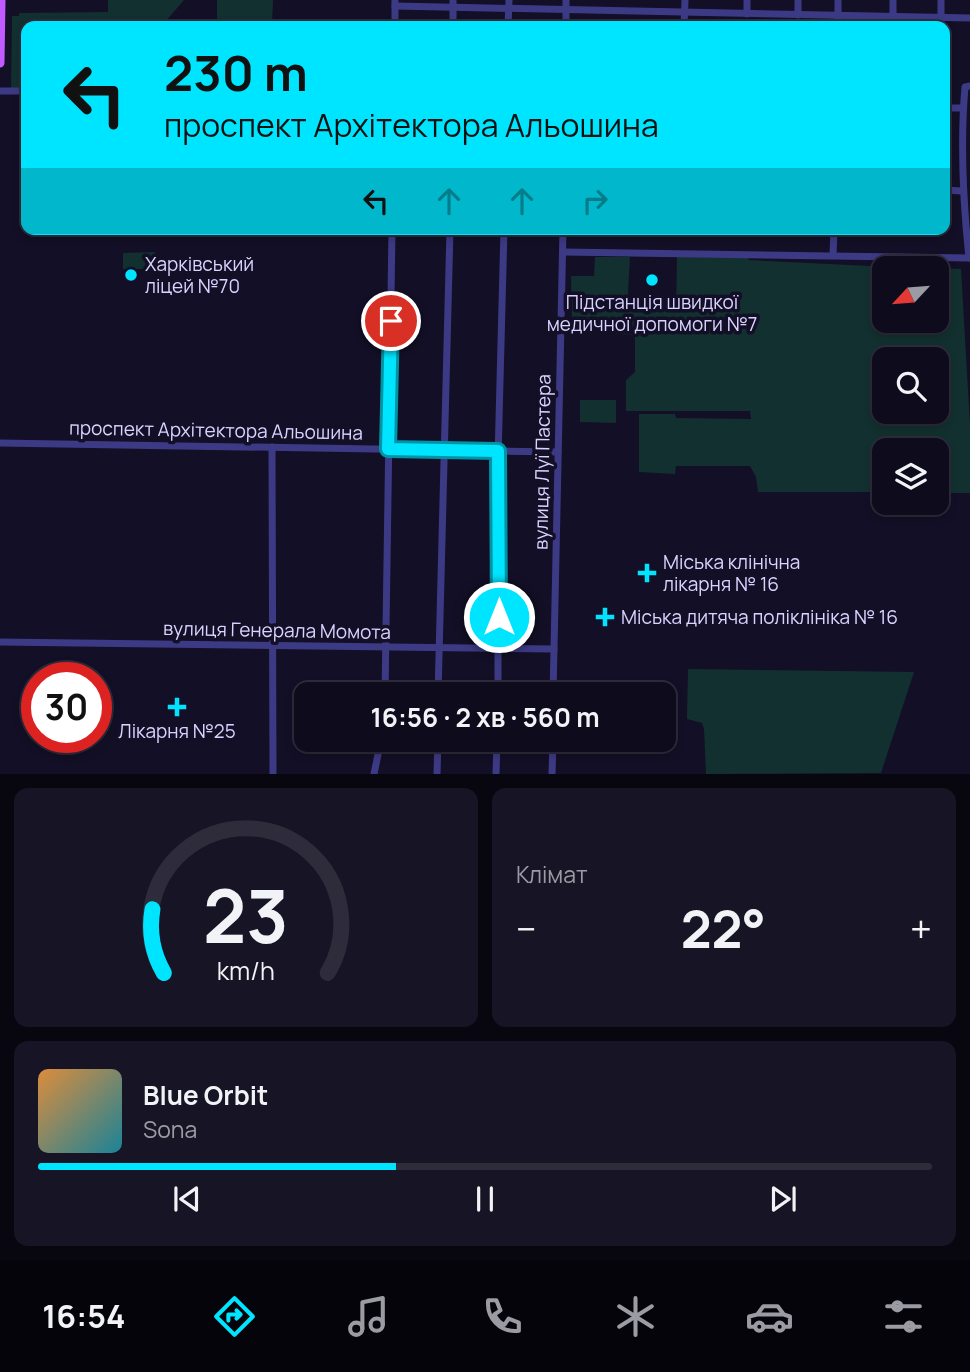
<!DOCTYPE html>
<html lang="uk">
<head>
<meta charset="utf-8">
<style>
	:root { --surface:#0e0b1c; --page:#171425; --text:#f1f3f6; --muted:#9b9ba3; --line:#2e2b3b; --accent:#00e5ff }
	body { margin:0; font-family:Manrope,sans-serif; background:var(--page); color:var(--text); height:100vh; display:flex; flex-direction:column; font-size:26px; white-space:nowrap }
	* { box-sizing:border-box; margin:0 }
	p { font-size:23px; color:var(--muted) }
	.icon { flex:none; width:38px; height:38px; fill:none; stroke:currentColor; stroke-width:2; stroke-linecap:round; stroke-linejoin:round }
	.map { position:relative; height:774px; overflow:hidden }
	.sheet { display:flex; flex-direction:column; gap:14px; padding:14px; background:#08060f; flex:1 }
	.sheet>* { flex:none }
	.top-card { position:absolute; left:21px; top:21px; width:929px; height:214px; border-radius:14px; box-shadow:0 4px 10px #0003,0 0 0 2px var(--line); background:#00e5ff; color:#111; overflow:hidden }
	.needle { width:46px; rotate:244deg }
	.controls { position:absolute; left:872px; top:256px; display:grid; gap:14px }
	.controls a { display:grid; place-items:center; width:77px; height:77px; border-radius:14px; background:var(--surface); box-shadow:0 4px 10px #0003,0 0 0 2px var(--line); font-size:35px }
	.speed { position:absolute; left:21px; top:662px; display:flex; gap:14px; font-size:35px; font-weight:700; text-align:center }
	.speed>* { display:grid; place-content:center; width:91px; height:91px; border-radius:50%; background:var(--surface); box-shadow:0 4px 10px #0003,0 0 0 2px var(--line); line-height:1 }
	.speed .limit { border:10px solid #d22; background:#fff; color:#111 }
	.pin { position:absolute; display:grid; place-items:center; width:60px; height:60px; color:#fff; margin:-30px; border:4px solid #fff; border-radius:50%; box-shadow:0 2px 7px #0007 }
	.me { position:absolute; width:77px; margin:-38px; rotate:0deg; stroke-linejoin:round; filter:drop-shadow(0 0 5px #0008) }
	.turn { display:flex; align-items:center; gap:24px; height:147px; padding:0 28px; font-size:32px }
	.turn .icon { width:91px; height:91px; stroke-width:2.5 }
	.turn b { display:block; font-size:49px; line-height:60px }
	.lanes { display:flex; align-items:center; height:66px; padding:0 28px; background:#0003; justify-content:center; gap:35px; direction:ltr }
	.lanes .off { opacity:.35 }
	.big { font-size:52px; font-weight:700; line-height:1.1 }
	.sheet .widget { flex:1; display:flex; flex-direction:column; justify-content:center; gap:10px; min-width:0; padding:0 24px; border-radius:14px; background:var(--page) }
	.sheet .dial { align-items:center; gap:0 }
	.dial svg { height:182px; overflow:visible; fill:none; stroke:var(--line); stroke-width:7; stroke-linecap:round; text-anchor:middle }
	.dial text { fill:var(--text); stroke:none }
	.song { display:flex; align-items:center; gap:21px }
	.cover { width:84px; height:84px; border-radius:10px; background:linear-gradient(135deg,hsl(30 70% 55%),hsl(190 70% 35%)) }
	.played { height:7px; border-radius:4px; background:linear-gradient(90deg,var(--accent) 40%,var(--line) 40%) }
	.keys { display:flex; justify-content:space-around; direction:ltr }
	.heat { display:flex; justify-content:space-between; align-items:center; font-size:38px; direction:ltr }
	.sheet .tiles { flex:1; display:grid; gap:14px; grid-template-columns:1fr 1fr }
	.widget:last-child { grid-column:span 2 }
	.trip { position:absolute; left:294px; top:682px; width:382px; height:70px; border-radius:14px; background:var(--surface); box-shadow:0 4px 10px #0003,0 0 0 2px var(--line); font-weight:700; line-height:70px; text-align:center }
	.tab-bar { display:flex; height:112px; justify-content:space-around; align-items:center; background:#06040b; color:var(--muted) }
	.tab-bar .icon { width:49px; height:49px }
	.tab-bar .on { color:var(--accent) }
	.tab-bar b { font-size:32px; color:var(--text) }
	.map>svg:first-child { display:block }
	.green { fill:#12302f; fill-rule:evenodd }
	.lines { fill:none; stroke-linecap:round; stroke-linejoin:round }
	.minor { stroke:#3d3a85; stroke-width:7 }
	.major { stroke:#c25bff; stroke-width:9 }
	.route-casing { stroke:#0095a6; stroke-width:18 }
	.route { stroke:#00e5ff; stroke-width:12 }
	.poi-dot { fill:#00e5ff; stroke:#130f26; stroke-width:2.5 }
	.labels { text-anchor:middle; stroke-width:7; stroke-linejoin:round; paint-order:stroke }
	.poi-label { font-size:19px; fill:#d9d4ff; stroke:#130f26; text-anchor:start }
	.street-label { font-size:19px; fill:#d9d4ff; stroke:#130f26 }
</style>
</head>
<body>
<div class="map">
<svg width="970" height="774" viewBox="0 0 970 774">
	<rect width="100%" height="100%" fill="#130f26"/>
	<g class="green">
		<path d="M108,0H184L165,22V26H26V91H11L12,16H19V13L108,12Z"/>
		<path d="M217,0H273L272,25L217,24Z"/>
		<path d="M155,252V269H123V253Z"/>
		<path d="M677,255L748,257L749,260L912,268H884V320H936V268L961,269L970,424V493H936V450H884V492H758L756,477L750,466H676L675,474L639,472V414H675L676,418L751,419L750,411H626V380L635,372V335L616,334L612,326H572L571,276H594L595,257H630L628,293L635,307L676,310ZM884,359H936V411H884Z"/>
		<path d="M580,400H616V423L580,422Z"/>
		<path d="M688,669L914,672L881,773L706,774L704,729L702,723L687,719Z"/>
	</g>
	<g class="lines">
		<g class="minor">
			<path d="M747,0V14"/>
			<path d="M395,6L970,18"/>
			<path d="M798,15V0"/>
			<path d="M893,16V0"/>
			<path d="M941,17V0"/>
			<path d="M395,26V0"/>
			<path d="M453,26V0"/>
			<path d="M508,26L509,0"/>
			<path d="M566,26V0"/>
			<path d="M684,26L685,0"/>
			<path d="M838,26V0"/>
			<path d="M0,91H26"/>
			<path d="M945,108H963"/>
			<path d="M945,190L962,191"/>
			<path d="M563,252L970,258"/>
			<path d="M833,255L834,229"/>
			<path d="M969,258C963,201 960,144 965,87L970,86"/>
			<path d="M0,443L558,452"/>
			<path d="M272,447L273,774"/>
			<path d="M0,642L554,649"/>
			<path d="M385,695L392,229"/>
			<path d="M438,695L450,229"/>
			<path d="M498,695V458L504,229"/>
			<path d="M553,695L563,229"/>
			<path d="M374,774L381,740"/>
			<path d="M437,774L438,740"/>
			<path d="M496,774L497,740"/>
			<path d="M552,774L553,740"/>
		</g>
		<path class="major" d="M0,63L1,0"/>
	</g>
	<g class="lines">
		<defs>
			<path id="route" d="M391,321L388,449L498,451L499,617"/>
		</defs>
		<use href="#route" class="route-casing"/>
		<use href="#route" class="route"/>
	</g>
	<g class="poi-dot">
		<circle cx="131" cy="275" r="7"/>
		<circle cx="652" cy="280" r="7"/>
		<path d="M643.5 562.5h7v7h7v7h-7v7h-7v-7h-7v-7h7z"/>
		<path d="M601.5 606.5h7v7h7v7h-7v7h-7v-7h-7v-7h7z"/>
		<path d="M173.5 696.5h7v7h7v7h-7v7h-7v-7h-7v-7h7z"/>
	</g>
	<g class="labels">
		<g class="poi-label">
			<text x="145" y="271">Харківський<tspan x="145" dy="22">ліцей №70</tspan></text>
			<text x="652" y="309" text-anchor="middle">Підстанція швидкої<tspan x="652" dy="22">медичної допомоги №7</tspan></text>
			<text x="663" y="569">Міська клінічна<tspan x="663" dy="22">лікарня № 16</tspan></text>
			<text x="621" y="624">Міська дитяча поліклініка № 16</text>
			<text x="177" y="738" text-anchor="middle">Лікарня №25</text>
		</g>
		<g class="street-label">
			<text transform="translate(216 430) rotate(1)" y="7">проспект Архітектора Альошина</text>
			<text transform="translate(542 462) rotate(-89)" y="7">вулиця Луї Пастера</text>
			<text transform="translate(277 630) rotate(1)" y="7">вулиця Генерала Момота</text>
		</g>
	</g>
</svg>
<div class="controls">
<a><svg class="needle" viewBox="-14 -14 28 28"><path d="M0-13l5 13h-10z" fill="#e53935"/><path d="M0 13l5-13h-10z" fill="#9b9ba3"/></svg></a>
<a><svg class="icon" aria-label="search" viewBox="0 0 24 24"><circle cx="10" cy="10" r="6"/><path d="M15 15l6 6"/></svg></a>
<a><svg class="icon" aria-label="layers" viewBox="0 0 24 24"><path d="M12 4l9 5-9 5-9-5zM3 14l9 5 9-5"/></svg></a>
</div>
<div class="speed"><div class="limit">30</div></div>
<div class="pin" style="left:391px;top:321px;background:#d93025"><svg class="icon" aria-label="arrive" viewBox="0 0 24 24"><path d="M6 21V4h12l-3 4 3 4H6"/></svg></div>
<svg class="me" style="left:499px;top:617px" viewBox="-20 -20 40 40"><circle r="17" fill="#00e5ff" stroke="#fff" stroke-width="3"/><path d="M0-11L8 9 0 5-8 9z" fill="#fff"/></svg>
<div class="trip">16:56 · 2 хв · 560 m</div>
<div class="top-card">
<div class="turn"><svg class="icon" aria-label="left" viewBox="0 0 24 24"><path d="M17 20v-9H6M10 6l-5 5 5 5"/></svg><div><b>230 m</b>проспект Архітектора Альошина</div></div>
<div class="lanes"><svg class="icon" aria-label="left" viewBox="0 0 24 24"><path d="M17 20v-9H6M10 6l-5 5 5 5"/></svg><svg class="icon off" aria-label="ahead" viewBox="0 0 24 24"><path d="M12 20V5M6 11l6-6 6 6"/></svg><svg class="icon off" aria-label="ahead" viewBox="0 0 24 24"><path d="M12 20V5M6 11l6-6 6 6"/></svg><svg class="icon off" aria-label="right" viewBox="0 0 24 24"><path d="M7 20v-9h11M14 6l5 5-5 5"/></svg></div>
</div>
</div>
<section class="sheet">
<div class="tiles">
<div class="widget dial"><svg viewBox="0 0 100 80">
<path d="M14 69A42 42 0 1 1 86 69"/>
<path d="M14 69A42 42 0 0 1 9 41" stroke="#00e5ff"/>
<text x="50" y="56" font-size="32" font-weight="700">23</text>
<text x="50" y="72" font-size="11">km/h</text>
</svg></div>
<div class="widget"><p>Клімат</p>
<div class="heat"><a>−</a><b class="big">22°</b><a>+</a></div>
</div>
<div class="widget">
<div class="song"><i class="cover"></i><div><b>Blue Orbit</b><p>Sona</p></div></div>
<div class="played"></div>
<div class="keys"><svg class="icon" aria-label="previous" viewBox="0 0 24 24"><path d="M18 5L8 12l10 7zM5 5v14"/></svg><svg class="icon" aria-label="pause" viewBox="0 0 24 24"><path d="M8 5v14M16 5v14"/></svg><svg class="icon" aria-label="next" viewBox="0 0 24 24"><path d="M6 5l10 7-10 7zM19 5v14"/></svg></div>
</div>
</div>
</section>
<nav class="tab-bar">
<b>16:54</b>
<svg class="icon on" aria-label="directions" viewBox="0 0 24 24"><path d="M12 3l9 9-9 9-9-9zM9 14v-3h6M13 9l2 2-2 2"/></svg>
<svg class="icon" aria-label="music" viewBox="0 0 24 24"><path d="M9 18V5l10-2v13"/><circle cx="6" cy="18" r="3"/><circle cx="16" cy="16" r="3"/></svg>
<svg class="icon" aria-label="phone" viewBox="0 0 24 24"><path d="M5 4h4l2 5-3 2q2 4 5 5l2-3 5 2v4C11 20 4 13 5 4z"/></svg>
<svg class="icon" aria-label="climate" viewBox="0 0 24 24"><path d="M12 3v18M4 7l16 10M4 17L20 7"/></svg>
<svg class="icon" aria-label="car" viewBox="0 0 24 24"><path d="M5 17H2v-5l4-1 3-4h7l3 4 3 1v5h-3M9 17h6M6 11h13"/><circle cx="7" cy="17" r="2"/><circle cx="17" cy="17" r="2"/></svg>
<svg class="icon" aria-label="filters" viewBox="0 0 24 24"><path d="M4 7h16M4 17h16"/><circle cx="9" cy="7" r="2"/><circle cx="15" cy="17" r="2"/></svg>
</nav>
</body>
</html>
